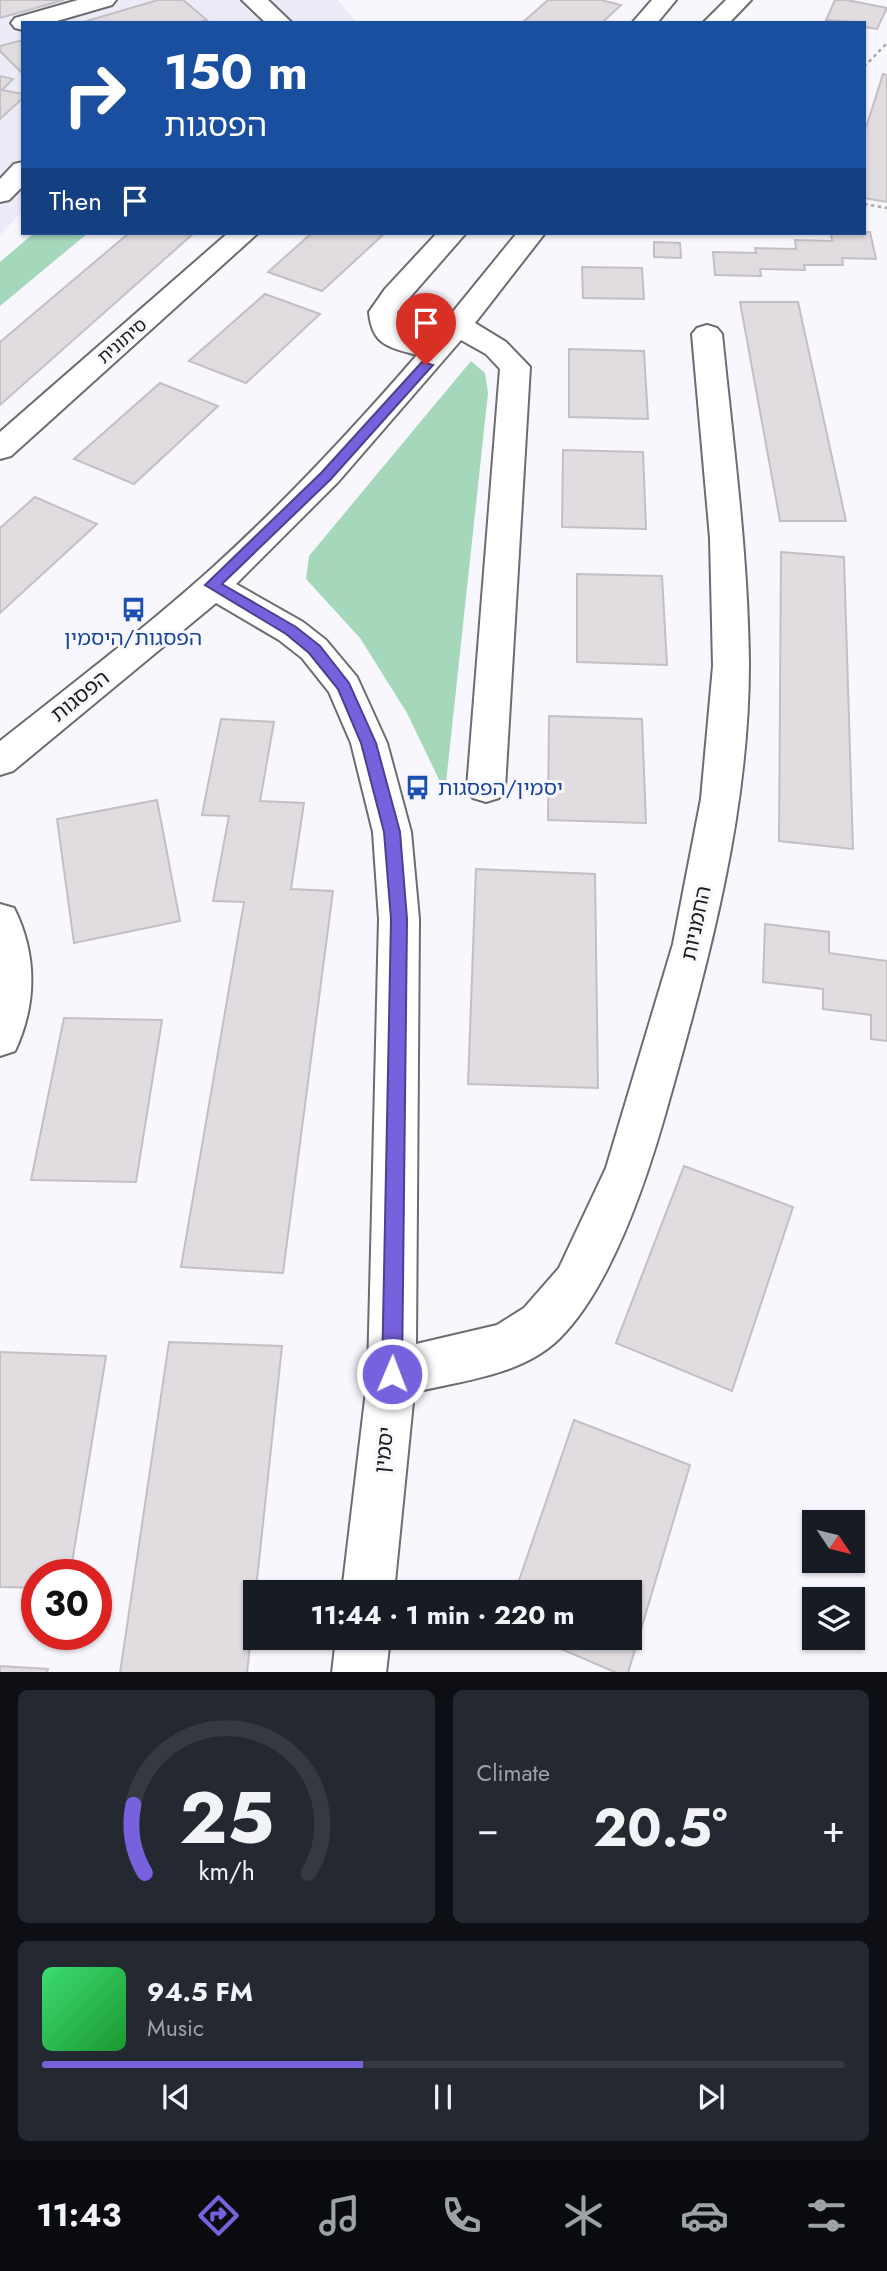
<!DOCTYPE html>
<html lang="en">
<head>
<meta charset="utf-8">
<style>
	:root { --surface:#171b24; --page:#242831; --text:#f1f3f6; --muted:#9ea1a6; --line:#363941; --accent:#7861dc }
	body { margin:0; font-family:Jost,"Noto Sans Hebrew",sans-serif; background:var(--page); color:var(--text); height:100vh; display:flex; flex-direction:column; font-size:26px; white-space:nowrap }
	* { box-sizing:border-box; margin:0 }
	p { font-size:23px; color:var(--muted) }
	.icon { flex:none; width:38px; height:38px; fill:none; stroke:currentColor; stroke-width:2; stroke-linecap:round; stroke-linejoin:round }
	.map { position:relative; height:1672px; overflow:hidden }
	.side { display:flex; flex-direction:column; gap:18px; padding:18px; background:#0d0f14; flex:1 }
	.side>* { flex:none }
	.top-card { position:absolute; left:21px; top:21px; width:845px; height:214px; border-radius:0px; box-shadow:0 2px 5px #0004; background:#1a4fa0; color:#fff; overflow:hidden }
	.needle { width:46px; rotate:125deg }
	.tools { position:absolute; left:802px; top:1510px; display:grid; gap:14px }
	.tools a { display:grid; place-items:center; width:63px; height:63px; border-radius:0px; background:var(--surface); box-shadow:0 2px 5px #0004; font-size:35px }
	.speed { position:absolute; left:21px; top:1559px; display:flex; gap:14px; font-size:35px; font-weight:700; text-align:center }
	.speed>* { display:grid; place-content:center; width:91px; height:91px; border-radius:50%; background:var(--surface); box-shadow:0 2px 5px #0004; line-height:1 }
	.speed .limit { border:10px solid #d22; background:#fff; color:#111 }
	.pin { position:absolute; display:grid; place-items:center; width:60px; height:60px; color:#fff; margin:-72px -30px; border-radius:50% 50% 50% 0; rotate:-45deg; box-shadow:0 0 7px #0007 }
	.pin .icon { rotate:45deg }
	.me { position:absolute; width:77px; margin:-38px; rotate:1deg; stroke-linejoin:round; filter:drop-shadow(0 0 5px #0008) }
	.turn { display:flex; align-items:center; gap:24px; height:147px; padding:0 28px; font-size:32px }
	.turn .icon { width:91px; height:91px; stroke-width:2.5 }
	.turn b { display:block; font-size:49px; line-height:60px }
	.then { display:flex; align-items:center; height:66px; padding:0 28px; background:#0003; gap:14px; font-size:26px }
	.big { font-size:52px; font-weight:700; line-height:1.1 }
	.side .card { flex:1; display:flex; flex-direction:column; justify-content:center; gap:10px; min-width:0; padding:0 24px; border-radius:10px; background:var(--page) }
	.side .dial { align-items:center; gap:0 }
	.dial svg { height:182px; overflow:visible; fill:none; stroke:var(--line); stroke-width:7; stroke-linecap:round; text-anchor:middle }
	.dial text { fill:var(--text); stroke:none }
	.song { display:flex; align-items:center; gap:21px }
	.cover { width:84px; height:84px; border-radius:10px; background:linear-gradient(135deg,hsl(140 70% 55%),hsl(130 70% 35%)) }
	.played { height:7px; border-radius:4px; background:linear-gradient(90deg,var(--accent) 40%,var(--line) 40%) }
	.keys { display:flex; justify-content:space-around; direction:ltr }
	.heat { display:flex; justify-content:space-between; align-items:center; font-size:38px; direction:ltr }
	.side .tiles { flex:1; display:grid; gap:18px; grid-template-columns:1fr 1fr }
	.card:last-child { grid-column:span 2 }
	.trip { position:absolute; left:243px; top:1580px; width:399px; height:70px; border-radius:0px; background:var(--surface); box-shadow:0 2px 5px #0004; font-weight:700; line-height:70px; text-align:center }
	.dock { display:flex; height:112px; justify-content:space-around; align-items:center; background:#090b0e; color:var(--muted) }
	.dock .icon { width:49px; height:49px }
	.dock .selected { color:var(--accent) }
	.dock b { font-size:32px; color:var(--text) }
	.map>svg:first-child { display:block }
	.built { fill:#ecebf8 }
	.green { fill:#a5d7bb }
	.building { fill:#e1dcdf; stroke:#c4bfc3; stroke-width:2 }
	.lines { fill:none; stroke-linecap:round; stroke-linejoin:round }
	.minor-casing { stroke:#6c6c71; stroke-width:4 }
	.path { stroke:#a9a9ae; stroke-width:2.5; stroke-dasharray:3.5 3.5; stroke-linecap:butt }
	.minor { fill:#fff; fill-rule:evenodd }
	.route { fill:#7861dc; stroke:#4e3f8f; stroke-width:2 }
	.labels { text-anchor:middle; stroke-width:6; stroke-linejoin:round; paint-order:stroke }
	.far-street-label { font-size:18px; fill:#1b1b1d; stroke:#f7f7fd }
	.transit-label { font-size:21px; fill:#164399; stroke:#f7f7fd }
	.street-label { font-size:21px; fill:#1b1b1d; stroke:#f7f7fd }
</style>
</head>
<body>
<div class="map">
<svg width="887" height="1673" viewBox="0 0 887 1673">
	<rect width="100%" height="100%" fill="#f7f7fd"/>
	<path class="built" d="M0,0H338L357,23H23V211L0,235Z"/>
	<g class="green">
		<path d="M34,233H88L0,306V262Z"/>
		<path d="M471,361L485,373L488,393L445,792L407,713L360,638L306,579L309,556Z"/>
	</g>
	<g class="building">
		<path d="M0,0H64L0,18Z"/>
		<path d="M158,0H183L207,20L197,23H80Z"/>
		<path d="M548,0H601L621,5L602,23H522Z"/>
		<path d="M835,0H847L887,8L877,29L864,27V23L826,20Z"/>
		<path d="M23,40V74L0,51V46Z"/>
		<path d="M883,74L887,75V202L864,198V134Z"/>
		<path d="M0,76L13,79L2,90L23,94V98L0,119Z"/>
		<path d="M870,232L876,259L842,258L843,265H804L805,270L760,269L761,276L715,275L713,252L756,253L755,248L796,249L795,240L832,241L831,233Z"/>
		<path d="M129,233H194L0,405V342Z"/>
		<path d="M312,233H385L322,291L268,272Z"/>
		<path d="M654,242L680,243L681,258L654,257Z"/>
		<path d="M582,267L642,268L644,299L583,298Z"/>
		<path d="M265,294L320,314L246,383L189,361Z"/>
		<path d="M740,302H798L846,521H780Z"/>
		<path d="M569,349L644,351L648,419L569,417Z"/>
		<path d="M160,383L218,406L134,484L74,459Z"/>
		<path d="M563,450L643,452L646,529L562,527Z"/>
		<path d="M35,497L97,524L0,613V528Z"/>
		<path d="M781,552L844,557L853,849L779,841Z"/>
		<path d="M577,574L662,576L667,665L577,662Z"/>
		<path d="M549,716L642,719L646,823L548,820Z"/>
		<path d="M221,719L274,722L260,801L304,803L291,889L333,891L283,1273L181,1267L244,902L213,901L229,816L202,815Z"/>
		<path d="M157,800L180,921L74,943L57,819Z"/>
		<path d="M476,869L595,874L598,1088L468,1084Z"/>
		<path d="M765,924L829,932V953L887,961V1041L871,1039V1015L823,1009V989L763,982Z"/>
		<path d="M64,1018L162,1020L136,1182L31,1180Z"/>
		<path d="M684,1166L793,1207L732,1391L616,1343Z"/>
		<path d="M169,1342L282,1346L247,1673H120Z"/>
		<path d="M0,1352L106,1356L70,1575H37V1588L0,1587Z"/>
		<path d="M574,1420L690,1465L628,1673H617L536,1638H630V1592H515Z"/>
		<path d="M0,1666L48,1669L47,1673H0Z"/>
	</g>
	<g class="lines">
		<defs>
			<g id="minor">
				<path d="M78,0H116L112,5L50,23H23V30L15,28L11,23L15,18Z"/>
				<path d="M242,0H268L292,23H266Z"/>
				<path d="M652,0H676L657,23H632Z"/>
				<path d="M726,0H751L729,23H703Z"/>
				<path d="M23,162V186L9,200L0,202V179L14,164Z"/>
				<path d="M228,233H258L11,456L0,459V432Z"/>
				<path d="M437,233H466L397,312L399,327L430,340L517,233H545L475,323L506,342L530,367L505,788L499,798L486,802L473,798L467,788L500,369L486,354L461,340L338,482L236,584L303,622L326,640L357,677L387,743L411,832L419,919L416,1344L497,1325L524,1308L559,1268L606,1168L673,944L701,799L713,666L710,538L692,334L697,328L707,325L717,328L722,334C733,444 748,553 749,664C749,813 709,959 669,1101C649,1173 613,1286 559,1339C522,1375 462,1381 414,1392L394,1592H342L368,1374L379,919L373,832L351,743L329,692L302,658L279,640L216,603L13,771L0,775V741C71,685 144,629 210,570C284,503 352,430 417,355C388,347 372,345 369,312L385,289Z"/>
				<path d="M0,904L14,908C37,954 37,1004 15,1051L0,1056Z"/>
				<path d="M336,1638H390L386,1673H332Z"/>
			</g>
		</defs>
		<use href="#minor" class="minor-casing"/>
		<g class="path">
			<path d="M864,67L887,43"/>
			<path d="M864,204L887,208"/>
		</g>
		<use href="#minor" class="minor"/>
	</g>
	<path class="route" d="M422,362L433,365L331,479L222,584L296,627L320,646L349,683L376,743L400,832L407,919L402,1374L399,1381L392,1384L385,1381L382,1374L391,919L384,832L361,743L338,689L309,653L286,634L205,585L322,472Z"/>
	<defs>
		<symbol id="bus-bare" viewBox="-9 -9 18 18"><path d="M-5-6H5V4H4V6H2V4H-2V6H-4V4H-5ZM-3.5-4V0h7V-4ZM-3.5 1.2v1.5H-2V1.2ZM2 1.2v1.5H3.5V1.2Z" fill="#1a4fb4" stroke="#f7f7fd" stroke-width="2.5" paint-order="stroke"/></symbol>
	</defs>
	<g fill-rule="evenodd">
		<use href="#bus-bare" x="116" y="592" width="35" height="35"/>
		<use href="#bus-bare" x="400" y="770" width="35" height="35"/>
	</g>
	<g class="labels">
		<g class="far-street-label">
			<text transform="translate(122 341) rotate(-41)" y="6">סיתונית</text>
		</g>
		<g class="transit-label">
			<text x="133" y="645">הפסגות/היסמין</text>
			<text x="438" y="795" text-anchor="start">יסמין/הפסגות</text>
		</g>
		<g class="street-label">
			<text transform="translate(80 696) rotate(-39)" y="7">הפסגות</text>
			<text transform="translate(696 923) rotate(-78)" y="7">החמניות</text>
			<text transform="translate(384 1450) rotate(-84)" y="7">יסמין</text>
		</g>
	</g>
</svg>
<div class="tools">
<a><svg class="needle" viewBox="-14 -14 28 28"><path d="M0-13l5 13h-10z" fill="#e53935"/><path d="M0 13l5-13h-10z" fill="#9ea1a6"/></svg></a>
<a><svg class="icon" aria-label="layers" viewBox="0 0 24 24"><path d="M12 4l9 5-9 5-9-5zM3 14l9 5 9-5"/></svg></a>
</div>
<div class="speed"><div class="limit">30</div></div>
<div class="pin" style="left:426px;top:365px;background:#d93025"><svg class="icon" aria-label="arrive" viewBox="0 0 24 24"><path d="M6 21V4h12l-3 4 3 4H6"/></svg></div>
<svg class="me" style="left:392px;top:1374px" viewBox="-20 -20 40 40"><circle r="17" fill="#7861dc" stroke="#fff" stroke-width="3"/><path d="M0-11L8 9 0 5-8 9z" fill="#fff"/></svg>
<div class="trip">11:44 · 1 min · 220 m</div>
<div class="top-card">
<div class="turn"><svg class="icon" aria-label="right" viewBox="0 0 24 24"><path d="M7 20v-9h11M14 6l5 5-5 5"/></svg><div><b>150 m</b>הפסגות</div></div>
<div class="then">Then<svg class="icon" aria-label="arrive" viewBox="0 0 24 24"><path d="M6 21V4h12l-3 4 3 4H6"/></svg></div>
</div>
</div>
<section class="side">
<div class="tiles">
<div class="card dial"><svg viewBox="0 0 100 80">
<path d="M14 69A42 42 0 1 1 86 69"/>
<path d="M14 69A42 42 0 0 1 9 39" stroke="#7861dc"/>
<text x="50" y="56" font-size="32" font-weight="700">25</text>
<text x="50" y="72" font-size="11">km/h</text>
</svg></div>
<div class="card"><p>Climate</p>
<div class="heat"><a>−</a><b class="big">20.5°</b><a>+</a></div>
</div>
<div class="card">
<div class="song"><i class="cover"></i><div><b>94.5 FM</b><p>Music</p></div></div>
<div class="played"></div>
<div class="keys"><svg class="icon" aria-label="previous" viewBox="0 0 24 24"><path d="M18 5L8 12l10 7zM5 5v14"/></svg><svg class="icon" aria-label="pause" viewBox="0 0 24 24"><path d="M8 5v14M16 5v14"/></svg><svg class="icon" aria-label="next" viewBox="0 0 24 24"><path d="M6 5l10 7-10 7zM19 5v14"/></svg></div>
</div>
</div>
</section>
<nav class="dock">
<b>11:43</b>
<svg class="icon selected" aria-label="directions" viewBox="0 0 24 24"><path d="M12 3l9 9-9 9-9-9zM9 14v-3h6M13 9l2 2-2 2"/></svg>
<svg class="icon" aria-label="music" viewBox="0 0 24 24"><path d="M9 18V5l10-2v13"/><circle cx="6" cy="18" r="3"/><circle cx="16" cy="16" r="3"/></svg>
<svg class="icon" aria-label="phone" viewBox="0 0 24 24"><path d="M5 4h4l2 5-3 2q2 4 5 5l2-3 5 2v4C11 20 4 13 5 4z"/></svg>
<svg class="icon" aria-label="climate" viewBox="0 0 24 24"><path d="M12 3v18M4 7l16 10M4 17L20 7"/></svg>
<svg class="icon" aria-label="car" viewBox="0 0 24 24"><path d="M5 17H2v-5l4-1 3-4h7l3 4 3 1v5h-3M9 17h6M6 11h13"/><circle cx="7" cy="17" r="2"/><circle cx="17" cy="17" r="2"/></svg>
<svg class="icon" aria-label="filters" viewBox="0 0 24 24"><path d="M4 7h16M4 17h16"/><circle cx="9" cy="7" r="2"/><circle cx="15" cy="17" r="2"/></svg>
</nav>
</body>
</html>
